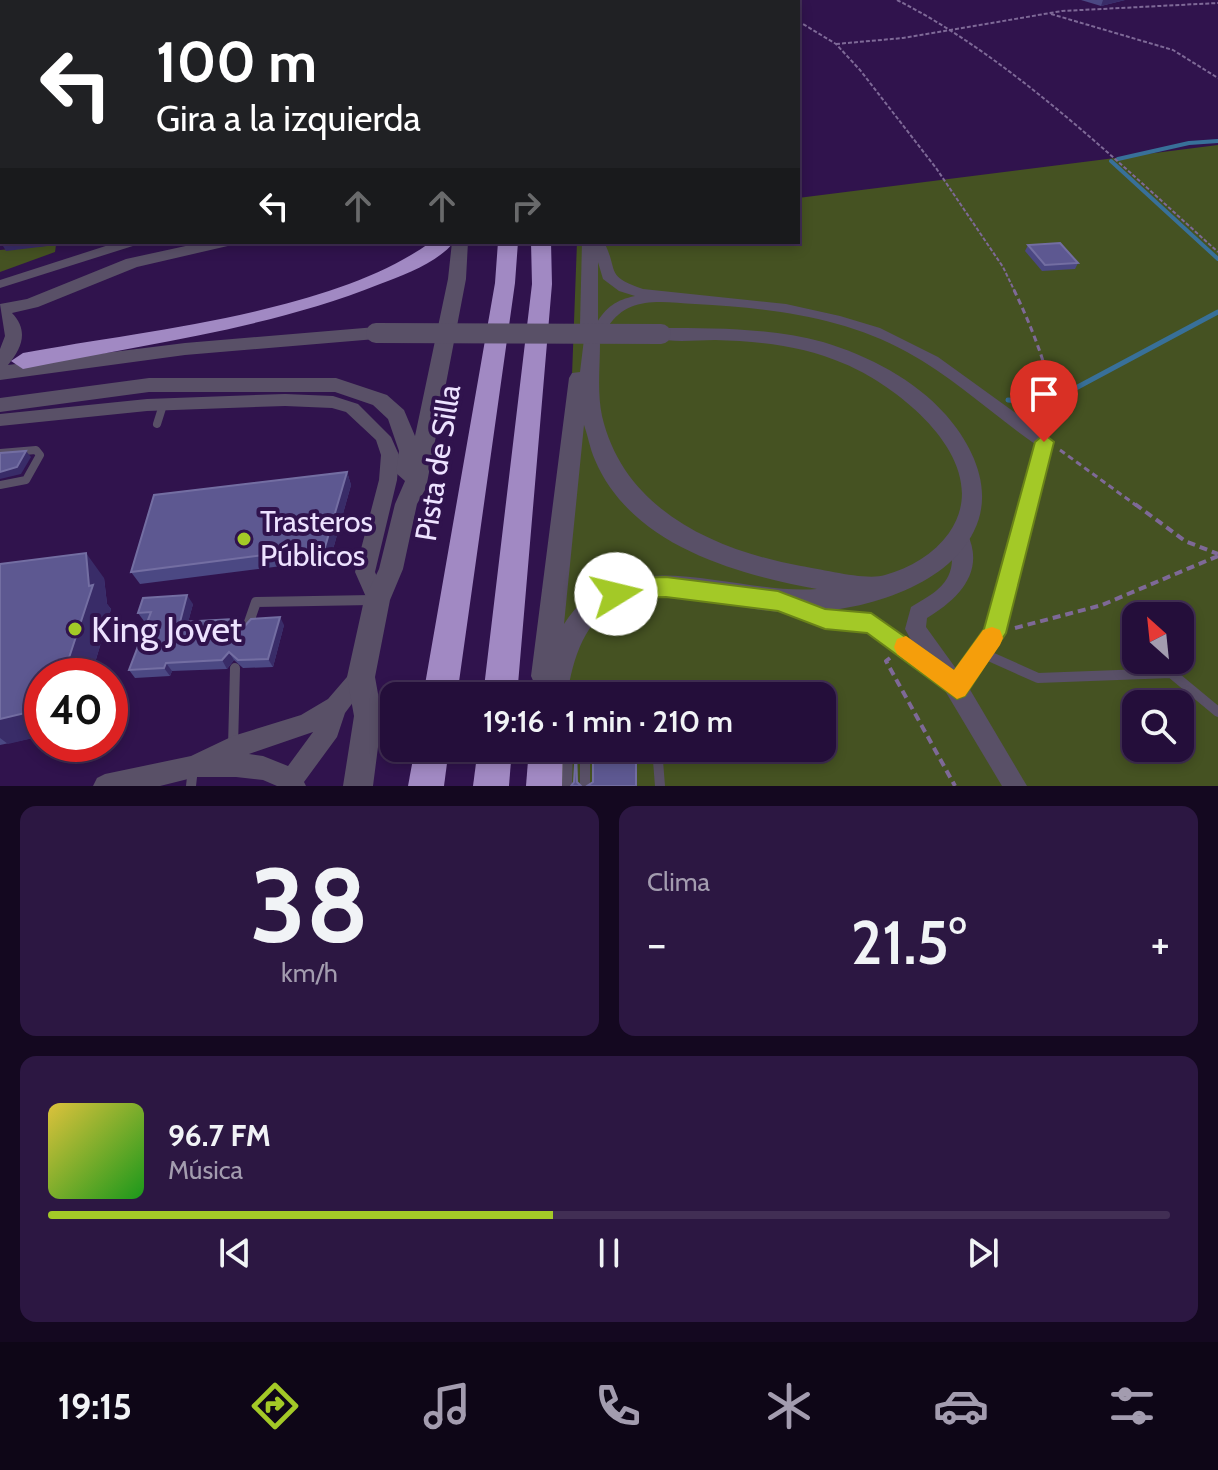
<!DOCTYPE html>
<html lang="es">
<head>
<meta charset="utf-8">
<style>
	:root { --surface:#240e3a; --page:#2c1742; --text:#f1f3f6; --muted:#a39caf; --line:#412e54; --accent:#a3c927 }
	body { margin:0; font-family:Cabin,sans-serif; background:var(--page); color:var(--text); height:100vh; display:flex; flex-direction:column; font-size:30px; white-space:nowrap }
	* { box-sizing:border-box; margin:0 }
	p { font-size:26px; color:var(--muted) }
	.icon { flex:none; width:44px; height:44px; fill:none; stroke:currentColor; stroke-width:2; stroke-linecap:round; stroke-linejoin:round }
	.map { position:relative; height:786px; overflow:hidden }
	.side { display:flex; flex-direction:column; gap:20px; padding:20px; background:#140820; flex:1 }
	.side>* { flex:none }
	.banner { position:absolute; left:0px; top:0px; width:800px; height:244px; box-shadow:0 4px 12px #0003,0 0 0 2px var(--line); background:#202124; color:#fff; overflow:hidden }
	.needle { width:52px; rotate:333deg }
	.buttons { position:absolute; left:1122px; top:602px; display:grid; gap:16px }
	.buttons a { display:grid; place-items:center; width:72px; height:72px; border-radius:16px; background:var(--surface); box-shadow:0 4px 12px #0003,0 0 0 2px var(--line); font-size:40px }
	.speed { position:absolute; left:24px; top:658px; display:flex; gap:16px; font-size:40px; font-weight:700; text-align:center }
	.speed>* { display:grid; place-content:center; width:104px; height:104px; border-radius:50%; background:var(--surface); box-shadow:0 4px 12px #0003,0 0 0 2px var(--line); line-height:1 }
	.speed .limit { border:12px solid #d22; background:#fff; color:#111 }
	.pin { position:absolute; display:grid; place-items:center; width:68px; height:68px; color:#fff; margin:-82px -34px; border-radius:50% 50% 50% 0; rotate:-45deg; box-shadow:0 0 8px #0007 }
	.pin .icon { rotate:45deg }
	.me { position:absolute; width:88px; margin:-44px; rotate:81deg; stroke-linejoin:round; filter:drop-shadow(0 0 6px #0008) }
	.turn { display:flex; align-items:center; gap:28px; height:168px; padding:0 24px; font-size:36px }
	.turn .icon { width:104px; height:104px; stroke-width:2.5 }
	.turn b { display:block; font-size:56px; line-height:68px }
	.lanes { display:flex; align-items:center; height:76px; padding:0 24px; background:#0003; justify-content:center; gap:40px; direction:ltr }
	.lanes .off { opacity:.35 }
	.big { font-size:60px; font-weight:600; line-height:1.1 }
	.side .tile { flex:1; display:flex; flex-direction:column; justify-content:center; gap:12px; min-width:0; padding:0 28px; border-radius:16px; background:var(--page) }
	.side .dial { align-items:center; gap:0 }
	.dial b { font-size:104px; line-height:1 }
	.song { display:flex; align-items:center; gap:24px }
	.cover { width:96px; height:96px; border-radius:12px; background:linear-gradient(135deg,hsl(50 70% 55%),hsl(120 70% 35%)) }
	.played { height:8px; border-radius:4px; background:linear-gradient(90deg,var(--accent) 45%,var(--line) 45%) }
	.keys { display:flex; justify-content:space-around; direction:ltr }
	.heat { display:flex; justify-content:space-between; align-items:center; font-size:44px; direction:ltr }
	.side .tiles { flex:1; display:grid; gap:20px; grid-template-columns:1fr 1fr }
	.tile:last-child { grid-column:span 2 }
	.trip { position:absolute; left:380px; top:682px; width:456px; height:80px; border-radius:16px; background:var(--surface); box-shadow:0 4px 12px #0003,0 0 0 2px var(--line); font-weight:600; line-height:80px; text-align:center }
	.tabs { display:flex; height:128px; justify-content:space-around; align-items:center; background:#0e0617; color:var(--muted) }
	.tabs .icon { width:56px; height:56px }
	.tabs .on { color:var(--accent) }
	.tabs b { font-size:36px; color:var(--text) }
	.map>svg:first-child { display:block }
	.green { fill:#455222; fill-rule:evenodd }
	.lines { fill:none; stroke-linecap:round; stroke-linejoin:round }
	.stream-far1 { stroke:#387099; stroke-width:4 }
	.stream { stroke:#387099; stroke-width:5 }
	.path-far2 { stroke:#7e6997; stroke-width:2; stroke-dasharray:4 2; stroke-linecap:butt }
	.path-far1 { stroke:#7e6997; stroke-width:3; stroke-dasharray:6 4; stroke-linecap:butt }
	.path { stroke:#7e6997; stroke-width:4; stroke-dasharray:8 5; stroke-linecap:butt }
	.service-far1 { stroke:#595067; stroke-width:8 }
	.service { stroke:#595067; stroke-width:10 }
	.minor { fill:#595067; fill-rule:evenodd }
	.tertiary { fill:#595067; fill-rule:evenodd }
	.motorway { fill:#a189c3; fill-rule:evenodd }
	.tertiary-bridge { stroke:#595067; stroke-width:20 }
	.wall { fill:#4b4883 }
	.shaded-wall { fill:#392c68 }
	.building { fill:#5d5891; stroke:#736ea2; stroke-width:2 }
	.route { fill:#a3c927; stroke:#6a8319; stroke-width:2 }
	.slow { fill:#f59e0b }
	.poi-dot { fill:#a3c927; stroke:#30134d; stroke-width:3 }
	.labels { text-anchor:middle; stroke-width:8; stroke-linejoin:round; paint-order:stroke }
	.street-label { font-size:30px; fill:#ede2ff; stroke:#30134d }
	.poi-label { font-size:30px; fill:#ede2ff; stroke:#30134d; text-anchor:start }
	.near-poi-label { font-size:36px; fill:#ede2ff; stroke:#30134d; text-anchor:start }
</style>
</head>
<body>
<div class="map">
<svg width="1218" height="786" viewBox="0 0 1218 786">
	<rect width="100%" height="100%" fill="#30134d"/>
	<g class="green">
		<path d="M1218,145V786H556L558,748H822V696H560L577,242H798V198ZM1136,616H1180V660H1136ZM1136,704H1180V748H1136Z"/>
		<path d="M56,245L55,252L0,272V250Z"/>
	</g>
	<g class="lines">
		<g class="stream-far1">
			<path d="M1118,159L1189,143L1218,141"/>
			<path d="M1111,161L1218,259"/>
		</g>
		<g class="stream">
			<path d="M1059,397L1218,312"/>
			<path d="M1008,400L1046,404"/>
		</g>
		<g class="path-far2">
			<path d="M761,0L765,2"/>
			<path d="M897,0C1012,58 1122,166 1218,252"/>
			<path d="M1051,14L1173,50L1218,78"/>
			<path d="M798,21L836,44L860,70L936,168L1003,267L1015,292"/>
			<path d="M836,44L903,38L1062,11L1218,3"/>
		</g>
		<g class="path-far1">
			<path d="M1014,290C1029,321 1063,398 1050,429"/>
			<path d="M1060,450L1137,506"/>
		</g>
		<g class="path">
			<path d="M1135,504L1185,541L1218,554"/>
			<path d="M1015,628L1102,605L1218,556"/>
			<path d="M890,658L886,661L955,786"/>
		</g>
		<g class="service-far1">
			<path d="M157,424L163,405"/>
			<path d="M0,453L36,450L40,455L26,480L0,485"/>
		</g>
		<g class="service">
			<path d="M247,628L256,602L372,600"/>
			<path d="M982,653L1038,678L1171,673L1218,712"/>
			<path d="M233,747L235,668"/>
			<path d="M585,748V786"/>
			<path d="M657,748L660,786"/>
			<path d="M191,786L193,768"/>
			<path d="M567,786L568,748"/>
		</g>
		<g class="minor">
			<path d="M118,242H137L136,245L0,288V280Z"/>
			<path d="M592,242H604C619,271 604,276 643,289L786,304L840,316L880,328L938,357L1050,438L1052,442L1004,633L969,688L1027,786H1002L941,684L932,681L867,632L825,628L780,610L777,604L780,598L787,595L825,610L871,614L911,640L905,629L911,607C931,595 952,585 952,559C952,549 949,541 953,533L960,530L967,533C986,572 958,599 927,618L926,627L957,670L985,629L1035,444C992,414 953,377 907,352C842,316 767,308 695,304C662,302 628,295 608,327H598L596,324C606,307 616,300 635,296L619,291L603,279Z"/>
			<path d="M285,394L333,396L358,404L391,437L399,455L397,480L375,572L387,600L384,606L377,609L370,606L355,572L379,480L381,455L376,440L346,412L332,408L285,406L147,411L0,426V414L147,399Z"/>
			<path d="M361,667L369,670L372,677L345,713L337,737L304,782L306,786H277L263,780L236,777H196L160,786H93L97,778L105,774L191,756L233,736L301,715L328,699L353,670ZM313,732L288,766L263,756L249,754Z"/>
		</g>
		<g class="tertiary">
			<path d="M447,0H460L446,2Z"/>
			<rect x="466" y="0" width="10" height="2"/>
			<path d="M547,0H557L558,2H548Z"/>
			<rect x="0" y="46" width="2" height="6"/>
			<path d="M0,184H2L0,197Z"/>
			<path d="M204,242H234L232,245L137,267L38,307L12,313C29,331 22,348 8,365L185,343L376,327L385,333L376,339L185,355L0,380V349L5,336L0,304L27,299L126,259Z"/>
			<path d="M452,242H468L466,279L426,488L417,504L403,569L390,600L375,677L382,716L373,786H343L354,716L347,677L364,600L379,569L395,504L405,481L396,473L399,451L388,419L373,405L335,392H149L0,412V398L149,378H336L387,395L404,410L415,436L448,279Z"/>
			<path d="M582,242H598V325L589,331L580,325Z"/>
			<path d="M661,328C715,328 770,328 823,342C869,356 914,379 946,415C974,447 994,491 974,531C944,593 843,617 778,612C729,608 671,583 623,602C584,617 573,659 567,696H539L541,687L535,685L531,676L569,378L572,373L580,372L584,339L591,337L600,343C600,367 597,392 602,416C624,510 714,550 801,566C822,569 866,581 885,575C910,568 934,554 949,533C997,464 900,387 845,364C804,346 759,341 715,340C696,340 673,343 654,338L652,334ZM584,425C588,436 590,449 595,460C631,545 735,574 817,589C735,596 620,536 564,624Z"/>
		</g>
		<g class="motorway">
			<rect x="476" y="0" width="12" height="2"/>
			<rect x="494" y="0" width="12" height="2"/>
			<rect x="517" y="0" width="12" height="2"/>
			<path d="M431,242H454C437,263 404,275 380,284C265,330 143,344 23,369L11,361L23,353C144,330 331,314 431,242Z"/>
			<path d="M498,242H518L515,283L457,696H423L495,283Z"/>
			<path d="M531,242H551L552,284L517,696H483L532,284Z"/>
			<path d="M415,748H449L444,786H408Z"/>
			<path d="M478,748H512L509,786H473Z"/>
			<path d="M529,748H563L562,786H526Z"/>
		</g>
		<path class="tertiary-bridge" d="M376,333L661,334"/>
	</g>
	<g class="wall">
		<path d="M1081,0H1125L1101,6Z"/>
		<path d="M1028,245L1078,263L1075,269L1042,271L1025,251Z"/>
		<path d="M347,472L351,485L330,560L140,584L131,572Z"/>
		<path d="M0,564L104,578L107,604L111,609L91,676H42V736L0,745Z"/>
		<path d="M193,604L188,622L243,628L284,625L273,667L243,668L234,660L227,669L172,671L170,676L135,678L129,670L148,621H144L138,613Z"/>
	</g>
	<g class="shaded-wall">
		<path d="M59,0H71L70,2H58Z"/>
		<path d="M1103,0H1125L1101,6Z"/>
		<path d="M0,235H2V242H57L56,245L6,251L0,241Z"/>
		<path d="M26,451L31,457L21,474L0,479V472Z"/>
		<path d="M347,472L351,485L330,560L325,547Z"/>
		<path d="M86,553L104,578L107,604L111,609L91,676H63L89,586Z"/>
		<path d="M187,595L193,604L186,630L180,622Z"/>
		<path d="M280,617L284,625L273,667L268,659Z"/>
		<path d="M229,652L234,660L227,669L222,660Z"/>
		<path d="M166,663L172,671L170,676L164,668Z"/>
		<path d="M42,709V736L8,744L0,738V719Z"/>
	</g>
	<g class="building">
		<path d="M24,0H59L58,2H22Z"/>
		<path d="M98,0H159L169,2H97Z"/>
		<path d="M184,0H225L224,2H180Z"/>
		<path d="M235,0H288L287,2H234Z"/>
		<path d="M1060,243L1078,263L1045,265L1028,245Z"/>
		<path d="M26,451L17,467L0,472V453Z"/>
		<path d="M347,472L325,547L131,572L154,495Z"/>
		<path d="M86,553L89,586L93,585L63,676H42V709L0,719V564Z"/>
		<path d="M187,595L180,622L234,619L243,628L251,619L280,617L268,659L238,660L229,652L222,660L166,663L164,668L129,670L151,612L138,613L143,598Z"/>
		<path d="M576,748L577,782L581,786H571L574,782Z"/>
		<path d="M593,748H614V756H636V786H587L593,782Z"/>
	</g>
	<path class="route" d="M1044,434L1054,442L1006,633L965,696L957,699L867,633L825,629L778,611L666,597L636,598L616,603L608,601L605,594L608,587L636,578L666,577L778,591L825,609L871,613L954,671L984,629L1035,442Z"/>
	<path class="slow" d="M992,627L1000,630L1003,638L1000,645L965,696L957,699L897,654L894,647L897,639L906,636L954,670L983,630Z"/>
	<g class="poi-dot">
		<circle cx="244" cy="539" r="8"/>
		<circle cx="75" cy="629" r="8"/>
	</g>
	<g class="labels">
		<g class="street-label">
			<text transform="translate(438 463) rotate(-81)" y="10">Pista de Silla</text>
		</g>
		<g class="poi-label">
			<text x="260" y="532">Trasteros<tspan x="260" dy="34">Públicos</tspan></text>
		</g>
		<g class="near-poi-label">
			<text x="91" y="642">King Jovet</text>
		</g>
	</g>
</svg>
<div class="buttons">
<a><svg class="needle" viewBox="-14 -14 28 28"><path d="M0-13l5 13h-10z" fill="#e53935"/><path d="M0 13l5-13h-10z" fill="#a39caf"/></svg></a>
<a><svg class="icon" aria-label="search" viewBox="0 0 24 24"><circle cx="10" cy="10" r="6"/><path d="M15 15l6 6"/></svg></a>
</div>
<div class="speed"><div class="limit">40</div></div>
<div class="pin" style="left:1044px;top:442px;background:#d93025"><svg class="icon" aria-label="arrive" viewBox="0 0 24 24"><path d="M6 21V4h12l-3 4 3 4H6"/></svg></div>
<svg class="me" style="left:616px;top:594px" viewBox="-20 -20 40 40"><circle r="19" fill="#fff"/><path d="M0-13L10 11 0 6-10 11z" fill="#a3c927"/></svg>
<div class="trip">19:16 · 1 min · 210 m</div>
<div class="banner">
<div class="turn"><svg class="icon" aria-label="left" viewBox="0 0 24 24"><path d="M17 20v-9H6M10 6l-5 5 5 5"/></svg><div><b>100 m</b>Gira a la izquierda</div></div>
<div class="lanes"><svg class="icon" aria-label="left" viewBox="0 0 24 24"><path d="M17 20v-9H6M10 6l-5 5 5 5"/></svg><svg class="icon off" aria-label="ahead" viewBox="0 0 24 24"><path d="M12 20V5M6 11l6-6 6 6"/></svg><svg class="icon off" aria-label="ahead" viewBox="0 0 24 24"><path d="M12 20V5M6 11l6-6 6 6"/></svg><svg class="icon off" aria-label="right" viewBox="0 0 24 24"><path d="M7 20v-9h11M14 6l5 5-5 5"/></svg></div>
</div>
</div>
<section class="side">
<div class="tiles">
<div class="tile dial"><b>38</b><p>km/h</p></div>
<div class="tile"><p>Clima</p>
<div class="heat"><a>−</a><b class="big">21.5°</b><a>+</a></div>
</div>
<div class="tile">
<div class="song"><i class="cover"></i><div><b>96.7 FM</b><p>Música</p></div></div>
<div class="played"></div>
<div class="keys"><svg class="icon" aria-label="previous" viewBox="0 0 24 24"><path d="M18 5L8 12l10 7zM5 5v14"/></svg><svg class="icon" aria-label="pause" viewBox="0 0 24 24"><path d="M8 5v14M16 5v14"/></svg><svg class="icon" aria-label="next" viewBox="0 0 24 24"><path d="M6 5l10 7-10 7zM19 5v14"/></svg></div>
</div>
</div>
</section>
<nav class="tabs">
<b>19:15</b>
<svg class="icon on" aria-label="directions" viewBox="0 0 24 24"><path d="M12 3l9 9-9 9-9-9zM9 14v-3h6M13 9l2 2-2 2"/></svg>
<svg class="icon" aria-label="music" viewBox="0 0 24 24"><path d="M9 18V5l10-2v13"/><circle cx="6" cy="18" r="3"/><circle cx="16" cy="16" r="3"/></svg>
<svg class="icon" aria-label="phone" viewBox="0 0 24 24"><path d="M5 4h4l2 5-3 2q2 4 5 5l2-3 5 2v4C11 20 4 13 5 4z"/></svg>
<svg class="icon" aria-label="climate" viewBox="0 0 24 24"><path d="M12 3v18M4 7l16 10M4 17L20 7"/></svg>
<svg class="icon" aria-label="car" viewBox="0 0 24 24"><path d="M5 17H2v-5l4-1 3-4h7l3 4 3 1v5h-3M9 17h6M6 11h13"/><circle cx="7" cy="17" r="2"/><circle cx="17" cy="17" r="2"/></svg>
<svg class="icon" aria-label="filters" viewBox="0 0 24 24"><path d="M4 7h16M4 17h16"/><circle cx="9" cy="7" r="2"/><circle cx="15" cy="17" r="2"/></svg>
</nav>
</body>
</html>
